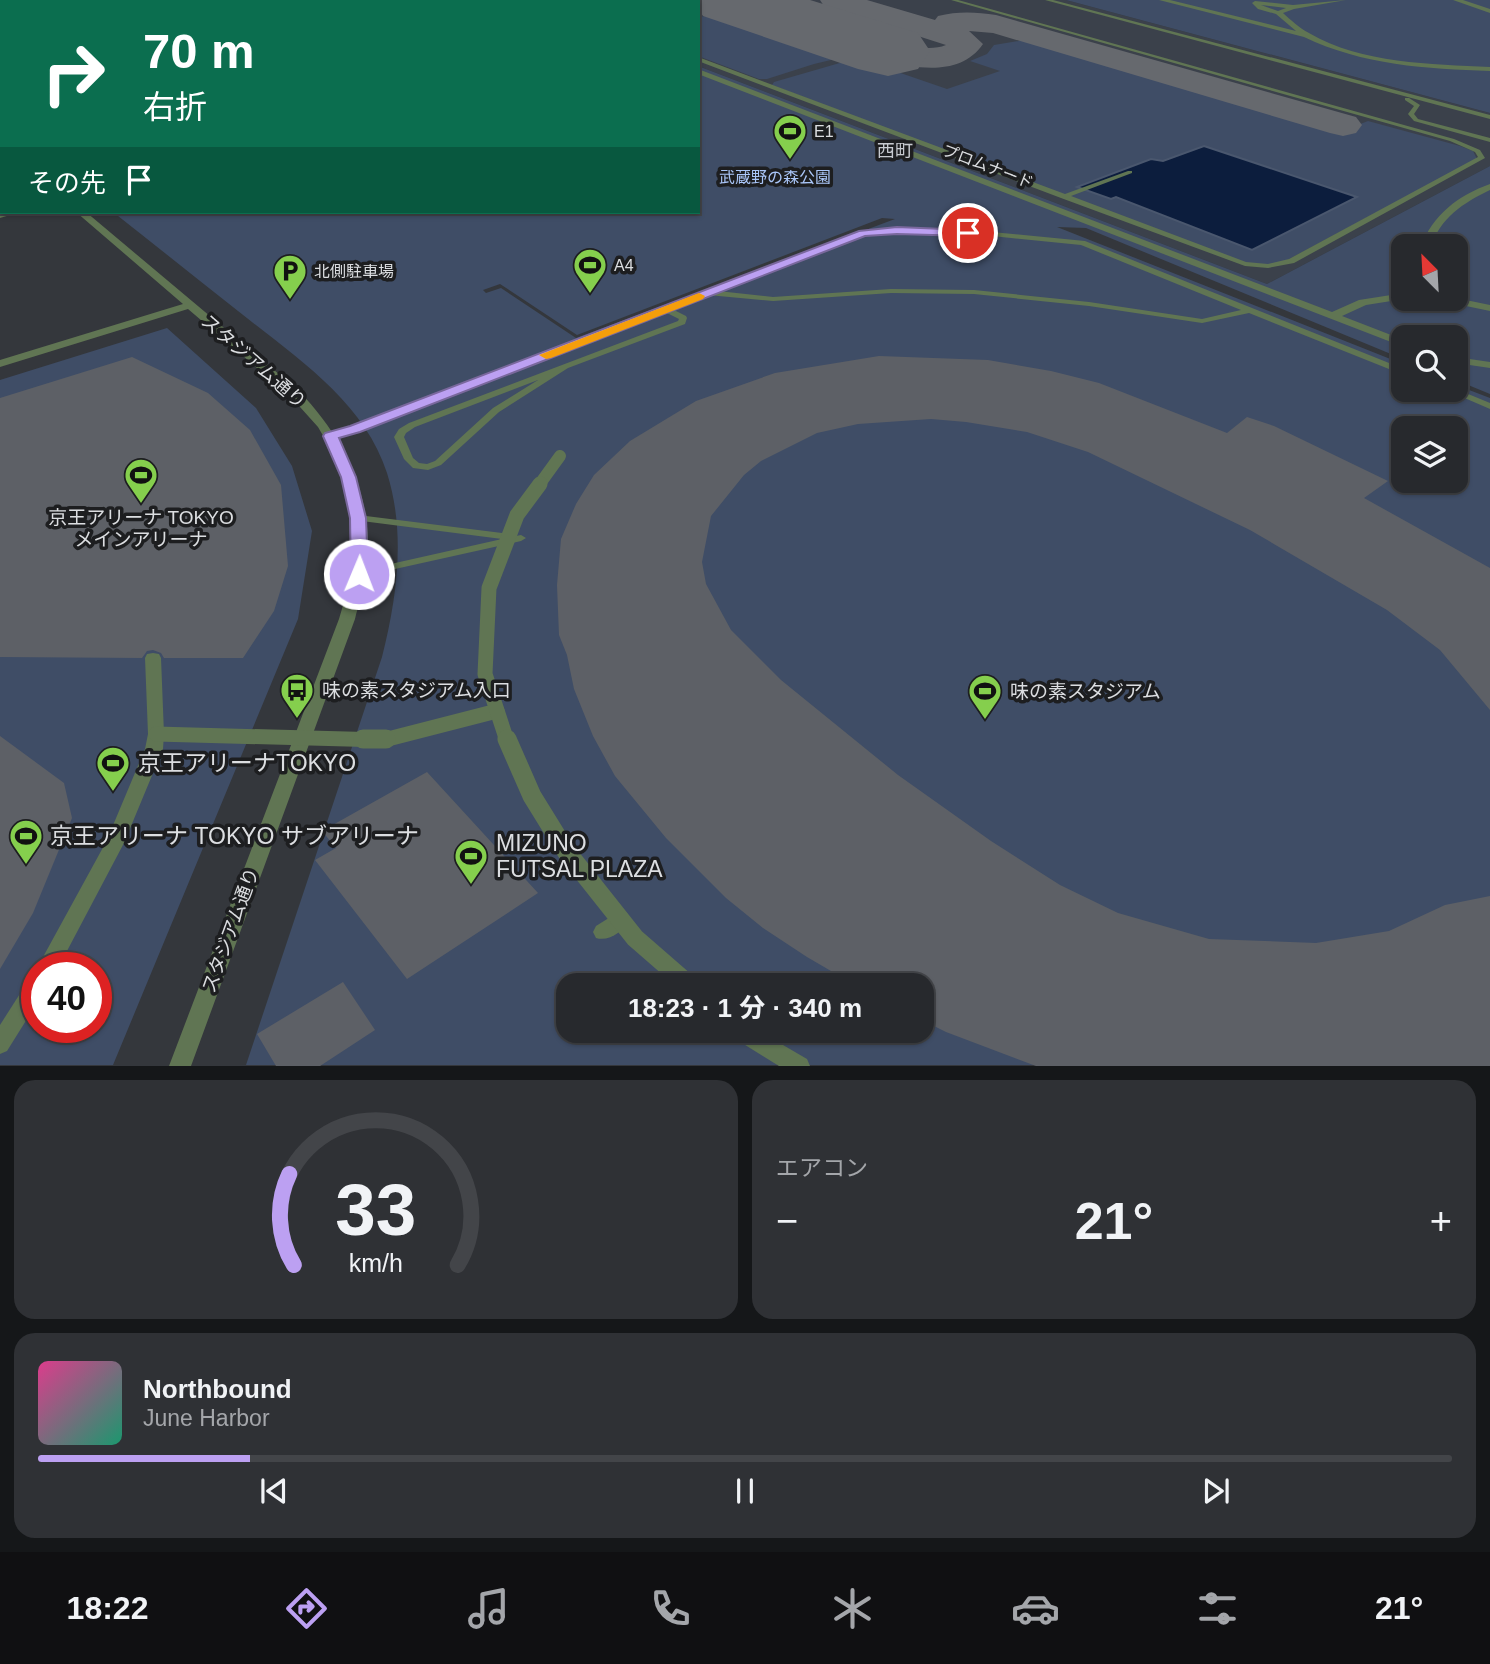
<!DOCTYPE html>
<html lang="ja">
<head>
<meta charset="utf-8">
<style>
	:root { --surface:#27292d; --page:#2f3135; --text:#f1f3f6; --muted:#a4a6aa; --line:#434549; --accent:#bca0f2 }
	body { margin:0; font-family:Helvetica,"Noto Sans JP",sans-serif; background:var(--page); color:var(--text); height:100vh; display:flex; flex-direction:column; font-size:26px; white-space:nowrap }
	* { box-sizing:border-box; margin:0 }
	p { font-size:23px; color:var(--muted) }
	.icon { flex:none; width:38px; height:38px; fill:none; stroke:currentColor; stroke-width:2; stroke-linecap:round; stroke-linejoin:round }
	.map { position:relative; height:1066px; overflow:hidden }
	.drawer { display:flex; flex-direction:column; gap:14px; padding:14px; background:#151719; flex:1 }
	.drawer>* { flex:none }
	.guide { position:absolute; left:0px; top:0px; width:700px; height:214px; box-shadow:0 2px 5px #0004,0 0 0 2px var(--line); background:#0b6e4f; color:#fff; overflow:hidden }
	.needle { width:46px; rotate:336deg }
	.controls { position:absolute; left:1391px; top:234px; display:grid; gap:14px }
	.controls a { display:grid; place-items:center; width:77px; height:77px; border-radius:14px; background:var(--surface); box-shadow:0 2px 5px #0004,0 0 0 2px var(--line); font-size:35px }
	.speed { position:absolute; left:21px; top:952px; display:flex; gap:14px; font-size:35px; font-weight:700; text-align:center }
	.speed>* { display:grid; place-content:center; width:91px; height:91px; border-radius:50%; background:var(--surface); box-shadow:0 2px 5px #0004,0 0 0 2px var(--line); line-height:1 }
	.speed .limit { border:10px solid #d22; background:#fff; color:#111 }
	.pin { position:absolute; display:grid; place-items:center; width:60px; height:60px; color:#fff; margin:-30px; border:4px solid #fff; border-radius:50%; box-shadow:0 2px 7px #0007 }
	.me { position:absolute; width:77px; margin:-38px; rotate:1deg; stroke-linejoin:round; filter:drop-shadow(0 0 5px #0008) }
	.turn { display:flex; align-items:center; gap:24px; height:147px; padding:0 28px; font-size:32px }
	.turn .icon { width:91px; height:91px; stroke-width:2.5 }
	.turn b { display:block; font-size:49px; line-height:60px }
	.then { display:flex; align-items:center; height:66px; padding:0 28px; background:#0003; gap:14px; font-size:26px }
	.big { font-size:52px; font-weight:700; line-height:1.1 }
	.drawer .card { flex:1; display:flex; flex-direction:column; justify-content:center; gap:10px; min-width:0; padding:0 24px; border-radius:21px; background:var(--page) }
	.drawer .dial { align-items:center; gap:0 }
	.dial svg { height:182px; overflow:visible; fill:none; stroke:var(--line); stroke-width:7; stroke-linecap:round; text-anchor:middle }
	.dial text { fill:var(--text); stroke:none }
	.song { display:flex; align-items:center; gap:21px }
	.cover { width:84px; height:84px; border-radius:10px; background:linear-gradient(135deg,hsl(330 70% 55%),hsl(160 70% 35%)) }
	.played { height:7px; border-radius:4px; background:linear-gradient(90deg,var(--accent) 15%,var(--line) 15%) }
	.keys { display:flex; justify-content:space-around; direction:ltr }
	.heat { display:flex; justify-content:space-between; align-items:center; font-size:38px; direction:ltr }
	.drawer .tiles { flex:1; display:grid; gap:14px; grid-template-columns:1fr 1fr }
	.card:last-child { grid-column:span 2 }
	.trip { position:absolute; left:556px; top:973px; width:378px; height:70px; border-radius:21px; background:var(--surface); box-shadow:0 2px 5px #0004,0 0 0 2px var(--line); font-weight:700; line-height:70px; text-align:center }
	.tab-bar { display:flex; height:112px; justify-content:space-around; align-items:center; background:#101012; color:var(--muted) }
	.tab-bar .icon { width:49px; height:49px }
	.tab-bar .on { color:var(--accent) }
	.tab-bar b { font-size:32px; color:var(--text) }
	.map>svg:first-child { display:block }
	.built { fill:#3b414b }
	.green { fill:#3f4d66; fill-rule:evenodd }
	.water { fill:#0c1d3d; stroke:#4a576e; stroke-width:2 }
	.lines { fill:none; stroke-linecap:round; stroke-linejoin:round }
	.taxiway { fill:#66696e; fill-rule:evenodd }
	.runway { fill:#66696e; fill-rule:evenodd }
	.building { fill:#5d6066 }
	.service { fill:#607553; fill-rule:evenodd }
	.pedestrian { fill:#607553; fill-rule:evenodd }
	.tertiary { fill:#607553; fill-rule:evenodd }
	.pedestrian-bridge-far2 { stroke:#607553; stroke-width:12 }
	.pedestrian-bridge-far1 { stroke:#607553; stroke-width:15 }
	.pedestrian-bridge { stroke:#607553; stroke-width:19 }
	.route { fill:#bca0f2; stroke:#7a689d; stroke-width:2 }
	.slow { fill:#f59e0b }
	.labels { text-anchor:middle; stroke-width:7; stroke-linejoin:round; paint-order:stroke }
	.far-poi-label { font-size:16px; fill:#dcdee1; stroke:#1d1e20; text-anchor:start }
	.far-street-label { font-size:16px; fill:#dcdee1; stroke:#1d1e20 }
	.far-park-label { font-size:16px; fill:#aac6f8; stroke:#1d1e20 }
	.far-neighbourhood-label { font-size:18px; fill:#c7cad0; stroke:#1d1e20 }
	.street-label { font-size:19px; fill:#dcdee1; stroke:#1d1e20 }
	.poi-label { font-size:19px; fill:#dcdee1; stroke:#1d1e20; text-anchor:start }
	.near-poi-label { font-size:23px; fill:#dcdee1; stroke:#1d1e20; text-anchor:start }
</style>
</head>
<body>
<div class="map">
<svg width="1490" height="1066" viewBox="0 0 1490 1066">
	<rect width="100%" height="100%" fill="#34373c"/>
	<path class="built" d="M526,0H1066L1490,113V166L1267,284L698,66V2Z"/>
	<g class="green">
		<path d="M0,0H525L530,2H2V122Z"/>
		<path d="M774,0H807L895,27L876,32Z"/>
		<path d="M1066,0H1490V113Z"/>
		<path d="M729,13L852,55L814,64L767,79H759L698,56V17Z"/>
		<path d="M1031,39L1345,130L1368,121L1460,146L1473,151L1477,159L1278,265L1238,263L772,85L774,82L857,58L947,89L1000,71L970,61L987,54L994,45Z"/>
		<path d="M698,66L1267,284L1490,166V394L1456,380V338H1404L1403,359L1086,228L1057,227L1403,364L1404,390H1456V385L1490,398V1065H246L382,657C397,598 406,533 387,473C364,401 294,356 238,311C196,278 155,245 113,212H698ZM882,218L895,219L576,338L501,288L486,293L483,290L500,284L577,335ZM1404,247H1456V299H1404ZM1404,429H1456V481H1404ZM569,985H922V1031H569Z"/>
		<path d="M167,328L256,408L292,466L312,531L298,619L113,1065H0V380ZM37,968H96V1027H37Z"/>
	</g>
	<path class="water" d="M1204,146L1357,197L1252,250L1116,197L1111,199L1077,187L1151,159L1163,161Z"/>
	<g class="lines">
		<path class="taxiway" d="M820,0H867L935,20L938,16C958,11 976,12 996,15L1356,117L1362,125L1356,133L1343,136L1330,133L993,33L969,31L983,44C961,76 919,69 885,61L880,54L885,47C905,42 927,53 946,45L824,6Z"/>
		<path class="runway" d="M692,0H810L918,33L930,51L918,69L888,76L858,69L703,16L698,9V2Z"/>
	</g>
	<g class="building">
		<path d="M879,356L988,360L1051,371L1099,383L1227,433L1247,417L1274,426L1388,481L1364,498L1490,568V710L1440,650L1387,610L1250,530L1088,452L1027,432L966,422L931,419L858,424L817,433L761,461L744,475L711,516L702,562L706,584L731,630L781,680L898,775L991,841L1060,885L1118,913L1209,939L1316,943L1389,931L1445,905L1490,896V1066H1036L946,1032L922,1020V985H855L807,957L763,928L726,898L666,838L615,776L593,736L574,689L567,655L559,635L557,585L561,539L576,504L594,475L630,441L696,401L775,373Z"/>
		<path d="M132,357L208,393L250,430L281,485L288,566L274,611L243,658H164L161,653L153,650L147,651L142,658L0,657V398Z"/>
		<path d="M0,736L64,783L72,818L33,913L0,969Z"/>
		<path d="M427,772L538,893L407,979L315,860L336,848L322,831Z"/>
		<path d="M343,982L375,1030L320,1066H276L257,1034Z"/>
	</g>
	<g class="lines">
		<g class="service">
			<path d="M37,0H42L44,2H38Z"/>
			<path d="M951,0H958L1454,139L1480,150L1485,158L1294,263L1268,268L1245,266L1061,198L698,61V57L1065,194L1128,171H1132V173L1071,196L1246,262L1268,264L1289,259L1478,157L1475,152L1450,141Z"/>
			<path d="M1045,0H1053L1490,115V119Z"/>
			<path d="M1405,98H1409L1420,105L1414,114L1418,119L1490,138V142L1414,121L1408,114L1414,106L1405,100Z"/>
			<rect x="0" y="134" width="2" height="4"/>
			<path d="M897,229L992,232L1085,241L1404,369V375L1249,313L1202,323L1089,306L974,294L891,293L773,301L708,295L672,309L686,316L687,318L685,324L568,368L499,412L441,465L428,470L413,468L404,459L394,437L399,429L409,423L678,321L679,319L665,312L358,431L330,439L325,436L327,434L352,427L846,236L863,231ZM897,233L992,236L1081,245L1241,310L1202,319L1089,302L974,290L891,289L773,297L718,291L864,235ZM538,380L493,408L435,461L427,464L419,463L413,458L404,437L406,433L415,427Z"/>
			<path d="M1456,389L1490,403V409L1446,390Z"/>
			<path d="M358,515L511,534L516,536L521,535L526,538L521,541L359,577L354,574L355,572L502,539L354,520L353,518Z"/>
		</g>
		<g class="pedestrian">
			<path d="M494,0H502L504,2H495Z"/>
			<path d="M1159,0H1170L1296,31L1276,14L1258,9L1252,3L1255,1L1293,5L1346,0L1294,9L1283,13C1291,20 1299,28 1309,33C1362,64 1431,64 1490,67V71C1427,69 1362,65 1304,37ZM1261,5L1286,8L1278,11Z"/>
			<path d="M1453,0H1463L1490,9V13Z"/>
			<path d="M698,69L1332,312L1359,300L1404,293V299L1366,305L1342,316L1404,340V347L698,74Z"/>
			<path d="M1490,184V190C1463,203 1440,218 1431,247H1421C1432,215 1459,195 1490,184Z"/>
			<path d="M1456,298L1490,305V311L1466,306L1413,302L1408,299Z"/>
			<path d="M1456,357L1490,362V368L1456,363Z"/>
			<path d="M153,653L159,654L161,658L164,734L163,749L124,843L58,968H37L106,842L145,749L148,734L145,658L147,654Z"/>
			<path d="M620,911L627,913L630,919C624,931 609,942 596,938L593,932L596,926Z"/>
			<path d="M37,975V1003L7,1051L0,1054V1025L30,978Z"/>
			<path d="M730,1031H759L807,1059L810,1066H779L734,1038Z"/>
		</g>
		<g class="tertiary">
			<path d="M0,142L2,143V150L0,149Z"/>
			<path d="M0,212H20L0,218Z"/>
			<path d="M76,212H86L299,391C349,444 376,503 366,577C364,592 358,605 355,619L191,1066H169L339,619L351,578L353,538L344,484L332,451L318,427L291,397L188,309L0,367V360L183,304Z"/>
		</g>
		<path class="pedestrian-bridge-far2" d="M539,485L560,456"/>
		<g class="pedestrian-bridge-far1">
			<path d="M156,734L384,740L497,711"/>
			<path d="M507,741L485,674L489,588L517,515L540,484"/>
		</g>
		<g class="pedestrian-bridge">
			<path d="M363,739H386"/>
			<path d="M507,739L532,796L566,851L635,938L689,985"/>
		</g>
	</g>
	<path class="route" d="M897,227L968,230L974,233L968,236L897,234L865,236L360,432L339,438L356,477L366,518L368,574L359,579L351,574L350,518L341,477L323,436L325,433L350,426L859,231Z"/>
	<path class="slow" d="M699,293L705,296L703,299L551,358L546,359L539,355Z"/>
	<defs>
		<symbol id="stadium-pin" viewBox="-11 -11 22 30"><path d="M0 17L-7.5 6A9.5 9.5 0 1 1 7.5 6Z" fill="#85cf4d" stroke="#1d1e20"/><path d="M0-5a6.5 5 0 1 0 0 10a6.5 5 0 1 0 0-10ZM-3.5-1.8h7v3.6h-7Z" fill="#111"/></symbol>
		<symbol id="parking-pin" viewBox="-11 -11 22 30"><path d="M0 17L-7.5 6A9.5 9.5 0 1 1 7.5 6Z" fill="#85cf4d" stroke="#1d1e20"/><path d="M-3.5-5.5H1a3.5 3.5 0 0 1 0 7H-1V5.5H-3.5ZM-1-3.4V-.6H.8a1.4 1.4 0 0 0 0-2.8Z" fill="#111"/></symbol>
		<symbol id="bus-pin" viewBox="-11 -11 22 30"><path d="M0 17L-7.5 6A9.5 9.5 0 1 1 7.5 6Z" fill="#85cf4d" stroke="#1d1e20"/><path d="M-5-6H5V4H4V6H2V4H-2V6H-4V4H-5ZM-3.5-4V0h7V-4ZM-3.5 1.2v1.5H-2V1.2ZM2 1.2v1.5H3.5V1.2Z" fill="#111"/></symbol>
	</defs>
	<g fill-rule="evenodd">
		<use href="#stadium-pin" x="771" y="112" width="38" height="52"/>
		<use href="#stadium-pin" x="571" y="246" width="38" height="52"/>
		<use href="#parking-pin" x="271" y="252" width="38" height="52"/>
		<use href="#stadium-pin" x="122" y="456" width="38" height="52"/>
		<use href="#bus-pin" x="278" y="671" width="38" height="52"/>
		<use href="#stadium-pin" x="966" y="672" width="38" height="52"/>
		<use href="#stadium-pin" x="94" y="744" width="38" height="52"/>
		<use href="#stadium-pin" x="7" y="817" width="38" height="52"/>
		<use href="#stadium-pin" x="452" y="837" width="38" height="52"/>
	</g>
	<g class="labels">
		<g class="far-poi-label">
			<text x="814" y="137">E1</text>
			<text x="614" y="271">A4</text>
			<text x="314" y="277">北側駐車場</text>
		</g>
		<g class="far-street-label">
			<text transform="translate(988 166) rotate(21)" y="6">プロムナード</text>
		</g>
		<g class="far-park-label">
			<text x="775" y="183">武蔵野の森公園</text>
		</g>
		<g class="far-neighbourhood-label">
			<text x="895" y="157">西町</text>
		</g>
		<g class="street-label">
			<text transform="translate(254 361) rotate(41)" y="7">スタジアム通り</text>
			<text transform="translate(230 930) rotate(-70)" y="7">スタジアム通り</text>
		</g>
		<g class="poi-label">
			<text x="141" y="524" text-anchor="middle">京王アリーナ TOKYO<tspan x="141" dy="22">メインアリーナ</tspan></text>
			<text x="322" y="697">味の素スタジアム入口</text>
			<text x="1010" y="698">味の素スタジアム</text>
		</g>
		<g class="near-poi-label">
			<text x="138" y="771">京王アリーナTOKYO</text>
			<text x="50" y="844">京王アリーナ TOKYO サブアリーナ</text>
			<text x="496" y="851">MIZUNO<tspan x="496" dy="26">FUTSAL PLAZA</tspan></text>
		</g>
	</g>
</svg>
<div class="controls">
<a><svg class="needle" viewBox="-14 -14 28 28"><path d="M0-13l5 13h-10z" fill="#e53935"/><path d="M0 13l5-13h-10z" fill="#a4a6aa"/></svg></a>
<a><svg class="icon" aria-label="search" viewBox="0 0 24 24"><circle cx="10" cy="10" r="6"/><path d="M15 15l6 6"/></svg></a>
<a><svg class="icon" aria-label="layers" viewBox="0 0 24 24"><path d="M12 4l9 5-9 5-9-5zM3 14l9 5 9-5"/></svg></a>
</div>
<div class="speed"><div class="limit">40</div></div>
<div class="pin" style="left:968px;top:233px;background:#d93025"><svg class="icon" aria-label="arrive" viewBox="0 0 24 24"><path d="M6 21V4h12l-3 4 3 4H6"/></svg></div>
<svg class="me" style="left:359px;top:574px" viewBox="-20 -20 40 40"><circle r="17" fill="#bca0f2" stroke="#fff" stroke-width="3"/><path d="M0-11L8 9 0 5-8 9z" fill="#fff"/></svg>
<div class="trip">18:23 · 1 分 · 340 m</div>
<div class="guide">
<div class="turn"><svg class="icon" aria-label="right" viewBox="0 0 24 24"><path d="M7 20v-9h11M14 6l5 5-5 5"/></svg><div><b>70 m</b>右折</div></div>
<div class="then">その先<svg class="icon" aria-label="arrive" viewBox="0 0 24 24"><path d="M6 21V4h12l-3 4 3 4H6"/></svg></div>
</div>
</div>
<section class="drawer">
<div class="tiles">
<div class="card dial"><svg viewBox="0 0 100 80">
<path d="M14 69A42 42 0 1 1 86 69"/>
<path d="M14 69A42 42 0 0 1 12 29" stroke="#bca0f2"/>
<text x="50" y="56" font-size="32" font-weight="700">33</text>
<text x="50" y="72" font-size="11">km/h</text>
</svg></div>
<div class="card"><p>エアコン</p>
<div class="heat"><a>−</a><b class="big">21°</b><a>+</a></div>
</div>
<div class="card">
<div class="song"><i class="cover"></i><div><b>Northbound</b><p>June Harbor</p></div></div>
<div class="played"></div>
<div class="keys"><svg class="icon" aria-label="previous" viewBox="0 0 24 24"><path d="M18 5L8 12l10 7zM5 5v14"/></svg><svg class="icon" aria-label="pause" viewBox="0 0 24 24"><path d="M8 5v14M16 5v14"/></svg><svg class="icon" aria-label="next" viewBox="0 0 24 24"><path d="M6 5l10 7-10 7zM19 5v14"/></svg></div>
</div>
</div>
</section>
<nav class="tab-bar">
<b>18:22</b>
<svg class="icon on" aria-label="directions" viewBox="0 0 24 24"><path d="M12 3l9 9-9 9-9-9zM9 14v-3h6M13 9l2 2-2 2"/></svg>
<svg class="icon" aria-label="music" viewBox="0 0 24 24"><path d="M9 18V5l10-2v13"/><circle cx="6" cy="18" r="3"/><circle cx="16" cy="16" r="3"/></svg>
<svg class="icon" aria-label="phone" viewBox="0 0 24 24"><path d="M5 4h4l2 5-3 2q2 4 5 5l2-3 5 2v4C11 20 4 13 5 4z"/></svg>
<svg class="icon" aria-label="climate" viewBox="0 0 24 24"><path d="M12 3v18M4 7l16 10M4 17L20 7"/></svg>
<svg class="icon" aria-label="car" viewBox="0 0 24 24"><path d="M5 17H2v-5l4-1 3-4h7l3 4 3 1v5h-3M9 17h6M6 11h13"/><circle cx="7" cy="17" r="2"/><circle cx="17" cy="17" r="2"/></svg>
<svg class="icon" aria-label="filters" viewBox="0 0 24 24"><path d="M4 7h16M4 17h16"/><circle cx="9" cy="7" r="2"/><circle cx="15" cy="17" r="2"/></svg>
<b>21°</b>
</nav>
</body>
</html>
